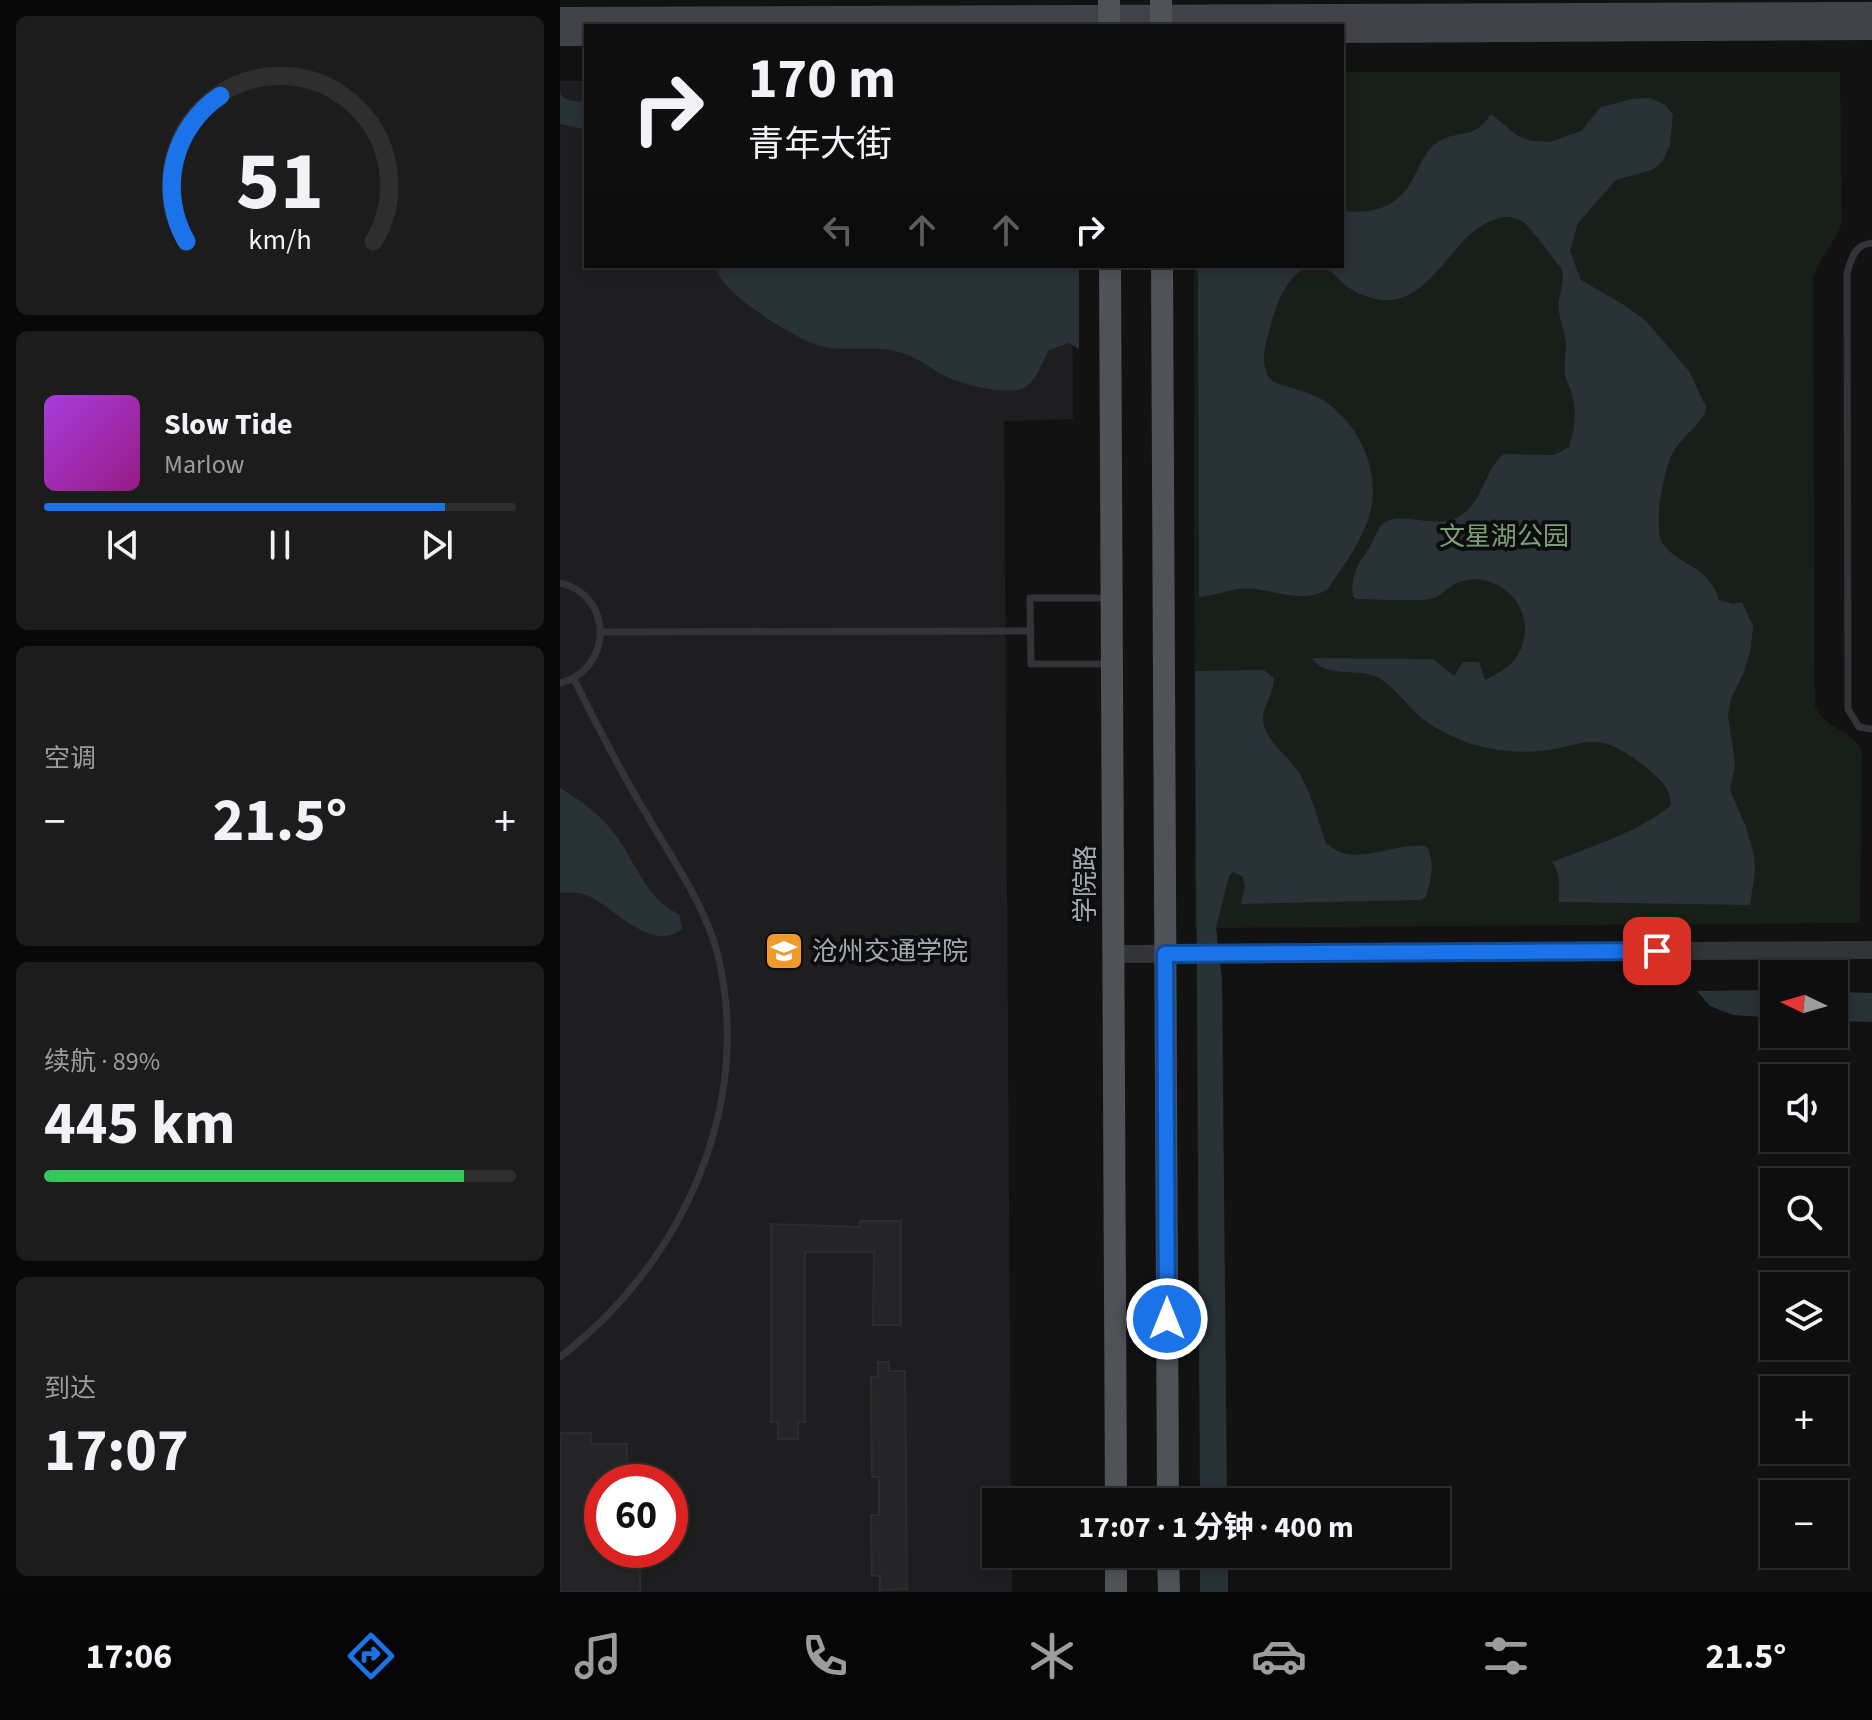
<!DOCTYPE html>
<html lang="zh">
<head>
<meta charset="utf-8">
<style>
	:root { --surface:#0e0e0e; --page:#1c1c1c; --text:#f1f3f6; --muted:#9b9c9e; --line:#2e2e2e; --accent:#1a73e8 }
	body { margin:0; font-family:"Source Sans 3","Noto Sans SC",sans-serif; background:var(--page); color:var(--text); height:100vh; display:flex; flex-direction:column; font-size:30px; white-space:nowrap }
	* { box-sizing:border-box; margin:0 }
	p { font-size:26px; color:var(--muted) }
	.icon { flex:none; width:44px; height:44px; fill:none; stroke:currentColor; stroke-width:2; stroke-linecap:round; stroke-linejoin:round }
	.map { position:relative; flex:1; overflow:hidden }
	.drawer { display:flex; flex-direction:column; gap:16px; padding:16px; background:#080808; width:560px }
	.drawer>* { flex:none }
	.hud { position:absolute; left:24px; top:24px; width:760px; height:244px; border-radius:0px; box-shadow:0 4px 12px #0003,0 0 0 2px var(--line); background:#0e0e0e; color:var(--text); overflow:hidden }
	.needle { width:52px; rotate:275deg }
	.tools { position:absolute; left:1200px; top:960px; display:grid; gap:16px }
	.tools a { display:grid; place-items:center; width:88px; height:88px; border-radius:0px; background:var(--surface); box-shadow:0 4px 12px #0003,0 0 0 2px var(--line); font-size:40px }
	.speed { position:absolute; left:24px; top:1464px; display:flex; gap:16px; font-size:40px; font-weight:700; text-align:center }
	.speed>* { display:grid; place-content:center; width:104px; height:104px; border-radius:50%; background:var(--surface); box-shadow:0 4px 12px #0003,0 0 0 2px var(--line); line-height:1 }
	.speed .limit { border:12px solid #d22; background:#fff; color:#111 }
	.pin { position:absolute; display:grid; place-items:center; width:68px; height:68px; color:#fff; margin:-34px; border-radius:16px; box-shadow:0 4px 12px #0006 }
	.me { position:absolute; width:88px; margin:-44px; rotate:0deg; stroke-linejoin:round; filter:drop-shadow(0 0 6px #0008) }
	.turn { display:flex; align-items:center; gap:28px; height:168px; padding:0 32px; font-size:36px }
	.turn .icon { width:104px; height:104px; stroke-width:2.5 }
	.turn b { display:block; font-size:56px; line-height:68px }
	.lanes { display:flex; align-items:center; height:76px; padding:0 32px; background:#0003; justify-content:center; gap:40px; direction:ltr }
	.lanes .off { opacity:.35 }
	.big { font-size:60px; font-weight:700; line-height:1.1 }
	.drawer .tile { flex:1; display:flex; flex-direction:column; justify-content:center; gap:12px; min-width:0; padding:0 28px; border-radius:12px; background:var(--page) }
	.drawer .dial { align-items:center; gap:0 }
	.dial svg { height:208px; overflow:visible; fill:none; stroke:var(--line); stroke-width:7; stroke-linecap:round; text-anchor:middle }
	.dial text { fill:var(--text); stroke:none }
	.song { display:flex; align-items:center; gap:24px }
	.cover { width:96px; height:96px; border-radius:12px; background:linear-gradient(135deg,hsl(280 70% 55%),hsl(310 70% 35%)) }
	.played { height:8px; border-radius:4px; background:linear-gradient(90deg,var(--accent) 85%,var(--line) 85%) }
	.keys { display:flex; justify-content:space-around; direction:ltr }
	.heat { display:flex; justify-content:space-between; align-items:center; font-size:44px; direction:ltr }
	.charge { height:12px; border-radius:6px; background:linear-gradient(90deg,#34c759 89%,var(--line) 0) }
	.trip { position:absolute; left:422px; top:1488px; width:468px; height:80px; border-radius:0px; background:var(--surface); box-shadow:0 4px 12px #0003,0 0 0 2px var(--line); font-weight:700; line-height:80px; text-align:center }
	.menu { display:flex; height:128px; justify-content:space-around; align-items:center; background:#060606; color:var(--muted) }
	.menu .icon { width:56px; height:56px }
	.menu .on { color:var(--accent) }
	.menu b { font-size:36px; color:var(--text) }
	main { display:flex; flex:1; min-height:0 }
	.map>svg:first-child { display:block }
	.built { fill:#1e1e20; fill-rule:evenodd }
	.green { fill:#181e18 }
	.water { fill:#283237 }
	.building { fill:#252527; stroke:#2c2c2f; stroke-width:2 }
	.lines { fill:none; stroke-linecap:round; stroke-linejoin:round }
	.service { stroke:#333438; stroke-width:7 }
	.tertiary { stroke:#333438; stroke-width:18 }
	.secondary { stroke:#414348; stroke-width:20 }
	.primary { stroke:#4f5257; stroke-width:22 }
	.route-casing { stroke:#114b97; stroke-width:20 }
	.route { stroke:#1a73e8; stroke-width:14 }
	.labels { text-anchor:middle; stroke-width:8; stroke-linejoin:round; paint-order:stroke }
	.park-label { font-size:26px; fill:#7c9f7a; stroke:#0d0d0e }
	.street-label { font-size:26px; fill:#a3aab4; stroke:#0d0d0e }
	.poi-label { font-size:26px; fill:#a3aab4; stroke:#0d0d0e; text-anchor:start }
</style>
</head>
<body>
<main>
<section class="drawer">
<div class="tile dial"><svg viewBox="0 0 100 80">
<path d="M14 69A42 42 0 1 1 86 69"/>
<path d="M14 69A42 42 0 0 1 27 13" stroke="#1a73e8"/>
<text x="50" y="56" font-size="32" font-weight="700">51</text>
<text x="50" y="72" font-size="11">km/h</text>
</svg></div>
<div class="tile">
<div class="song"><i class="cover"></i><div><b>Slow Tide</b><p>Marlow</p></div></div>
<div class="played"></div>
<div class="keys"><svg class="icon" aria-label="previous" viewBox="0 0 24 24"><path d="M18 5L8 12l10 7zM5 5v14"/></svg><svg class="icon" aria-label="pause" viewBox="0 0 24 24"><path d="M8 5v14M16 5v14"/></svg><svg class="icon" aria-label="next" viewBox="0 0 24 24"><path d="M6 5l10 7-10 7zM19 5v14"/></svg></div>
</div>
<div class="tile"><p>空调</p>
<div class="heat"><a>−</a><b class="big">21.5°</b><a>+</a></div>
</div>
<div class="tile"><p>续航 · 89%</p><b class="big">445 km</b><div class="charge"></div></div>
<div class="tile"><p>到达</p><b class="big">17:07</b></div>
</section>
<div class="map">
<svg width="1312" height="1592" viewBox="0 0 1312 1592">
	<rect width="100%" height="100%" fill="#121213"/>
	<path class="built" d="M0,81H26V266H512L513,419L444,421L451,1502H436V1554H452V1592H0ZM42,1482H110V1550H42Z"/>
	<path class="green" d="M782,72H1280L1282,223C1274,245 1258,258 1253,281L1255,706C1268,733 1291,727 1302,752L1300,923L635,928L634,266H782Z"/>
	<g class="water">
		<path d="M0,91L2,97L12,101L26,102V132L20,128L0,124Z"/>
		<path d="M1090,98L1104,104L1113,114L1110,145L1102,162L1092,170L1056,180L1018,223L1010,251L1021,280L1064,305L1086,321L1129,371L1146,407L1145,414C1136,427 1122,438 1113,452C1104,468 1092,529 1103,544C1120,567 1149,565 1159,600L1173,604L1182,602L1193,626L1191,648L1184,672L1171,699L1168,716L1175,764L1170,790L1186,827L1194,855L1195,872L1190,905L999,902C999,889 1001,873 992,862C1026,849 1085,829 1111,805C1110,801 1110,797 1109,793C1104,778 1063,748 1047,744C1030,739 1015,745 999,748C966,755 927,752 896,738C884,733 869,725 859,716C846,704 834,687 819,678C798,667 765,679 752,658L873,659L894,676L903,662H919L925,680C948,669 963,658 965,631C967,597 929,569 897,583C888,587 881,597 871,599C847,602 821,599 797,599L793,597C790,578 797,565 807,551C813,543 815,531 823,524C841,509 876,532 901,515C923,501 924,472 943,454L994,455L1009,447C1016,426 1017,408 1010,388C1008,384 1006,380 1005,376C1003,367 1006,356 1006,346C1006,334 1000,323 999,311C996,297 1007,282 1001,269C997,262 969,226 963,222C956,217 949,216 940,218C896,228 881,288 837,299C824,303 803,297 791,289C782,284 776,274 767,270C728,252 712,318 706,343C703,356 702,374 714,382C729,388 747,391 761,399C805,426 826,484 804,530C795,551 780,570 768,589C740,607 708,585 678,589C665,591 653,596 639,597L638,266H782V211C813,214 839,208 854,177C860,165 866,149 878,142C900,128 912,142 931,114L958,136L971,141L990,142L1021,131L1041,107L1072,99Z"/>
		<path d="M156,266H519V349L509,343L489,350C482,362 475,385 461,389C446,394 409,386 394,380C377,374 363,360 345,354C317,343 288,353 260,346C237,341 155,289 156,266Z"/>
		<path d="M704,670L714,678C714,696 702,706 703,720C705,739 724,753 735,767C751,788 757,819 766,843C794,870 833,841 866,846C876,863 871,879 866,897L861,900L681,904L685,886L683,877L673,872L669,876L656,928L662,979L667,1502H640L635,671Z"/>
		<path d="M0,788C22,801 42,816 57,837C77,865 86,899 119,914L122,929C90,954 53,905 26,895C18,892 8,893 0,893Z"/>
		<path d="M1214,990V1018L1173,1015L1150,1006L1137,991Z"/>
		<path d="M1274,992L1312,993V1022L1274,1021Z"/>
		<rect x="640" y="1554" width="28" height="38"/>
	</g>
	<g class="building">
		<path d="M300,1221H341V1325H313L314,1252H245V1422H238V1439H218V1422H211V1224L299,1227Z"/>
		<path d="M318,1362H329V1371H345L347,1589L320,1590V1576H312L311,1515H319V1477H312L311,1377H318Z"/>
		<path d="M0,1433H31V1444H67V1468H60V1482H42V1550H80V1592H0Z"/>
	</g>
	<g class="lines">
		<g class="service">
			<path d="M1312,243C1294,245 1292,258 1287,273L1288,709L1299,727L1312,729"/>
			<path d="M0,583C54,595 53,670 0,683"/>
			<path d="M549,598H470L471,664H549"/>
			<path d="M42,632L470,631"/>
			<path d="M0,1357C121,1265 196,1105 157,952C144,904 113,860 88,817C61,772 37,726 14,679"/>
		</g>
		<path class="tertiary" d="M553,954L1312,950"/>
		<g class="secondary">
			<path d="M0,17L1312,12"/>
			<path d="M782,33L1312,30"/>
			<path d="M0,36H26"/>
		</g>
		<g class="primary">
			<path d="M549,0V26"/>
			<path d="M601,0V26"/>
			<path d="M550,266L556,1502"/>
			<path d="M602,266L608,1502"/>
			<path d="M556,1554V1592"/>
			<path d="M608,1554L609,1592"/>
		</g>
	</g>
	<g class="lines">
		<defs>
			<path id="route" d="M607,1319L605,954L1097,951"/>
		</defs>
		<use href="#route" class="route-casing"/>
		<use href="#route" class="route"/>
	</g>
	<defs>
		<symbol id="university-square" viewBox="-11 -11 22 22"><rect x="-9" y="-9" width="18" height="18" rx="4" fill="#f2992c" stroke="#0d0d0e"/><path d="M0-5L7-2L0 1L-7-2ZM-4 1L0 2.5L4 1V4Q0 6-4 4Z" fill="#fff"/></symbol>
	</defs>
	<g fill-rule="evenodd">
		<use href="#university-square" x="202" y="929" width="44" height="44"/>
	</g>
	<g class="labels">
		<g class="park-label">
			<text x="944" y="545">文星湖公园</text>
		</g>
		<g class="street-label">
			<text transform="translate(525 884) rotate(-90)" y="9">学院路</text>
		</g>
		<g class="poi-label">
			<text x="252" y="960">沧州交通学院</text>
		</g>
	</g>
</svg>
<div class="tools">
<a><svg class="needle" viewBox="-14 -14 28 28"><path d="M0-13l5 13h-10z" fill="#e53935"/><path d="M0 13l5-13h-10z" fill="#9b9c9e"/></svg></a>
<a><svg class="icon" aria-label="sound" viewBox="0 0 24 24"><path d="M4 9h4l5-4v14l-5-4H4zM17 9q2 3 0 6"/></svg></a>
<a><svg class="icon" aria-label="search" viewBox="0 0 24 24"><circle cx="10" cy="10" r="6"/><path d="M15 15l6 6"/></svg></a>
<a><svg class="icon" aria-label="layers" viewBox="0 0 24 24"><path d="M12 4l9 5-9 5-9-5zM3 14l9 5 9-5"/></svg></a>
<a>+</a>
<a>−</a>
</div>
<div class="speed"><div class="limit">60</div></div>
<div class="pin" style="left:1097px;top:951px;background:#d93025"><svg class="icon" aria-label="arrive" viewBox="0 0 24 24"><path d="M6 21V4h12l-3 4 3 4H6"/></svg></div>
<svg class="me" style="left:607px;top:1319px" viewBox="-20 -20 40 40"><circle r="17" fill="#1a73e8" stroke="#fff" stroke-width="3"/><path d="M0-11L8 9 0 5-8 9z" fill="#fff"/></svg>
<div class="trip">17:07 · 1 分钟 · 400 m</div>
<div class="hud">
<div class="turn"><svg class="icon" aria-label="right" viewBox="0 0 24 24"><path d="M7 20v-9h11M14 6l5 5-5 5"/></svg><div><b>170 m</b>青年大街</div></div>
<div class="lanes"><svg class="icon off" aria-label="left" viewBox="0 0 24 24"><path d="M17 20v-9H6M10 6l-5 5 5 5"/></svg><svg class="icon off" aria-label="ahead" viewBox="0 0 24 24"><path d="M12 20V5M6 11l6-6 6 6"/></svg><svg class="icon off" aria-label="ahead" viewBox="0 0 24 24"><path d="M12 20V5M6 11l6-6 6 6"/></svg><svg class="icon" aria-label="right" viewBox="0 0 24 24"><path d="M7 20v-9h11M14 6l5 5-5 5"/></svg></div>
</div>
</div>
</main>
<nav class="menu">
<b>17:06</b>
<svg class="icon on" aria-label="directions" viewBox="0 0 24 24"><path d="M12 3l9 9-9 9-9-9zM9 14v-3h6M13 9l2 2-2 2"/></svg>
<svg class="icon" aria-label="music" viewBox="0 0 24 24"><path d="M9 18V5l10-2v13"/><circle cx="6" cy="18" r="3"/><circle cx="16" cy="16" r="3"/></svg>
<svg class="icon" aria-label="phone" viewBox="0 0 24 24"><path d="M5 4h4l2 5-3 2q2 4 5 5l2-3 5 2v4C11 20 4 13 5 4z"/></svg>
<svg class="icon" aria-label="climate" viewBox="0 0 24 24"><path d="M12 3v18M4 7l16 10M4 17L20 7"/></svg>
<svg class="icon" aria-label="car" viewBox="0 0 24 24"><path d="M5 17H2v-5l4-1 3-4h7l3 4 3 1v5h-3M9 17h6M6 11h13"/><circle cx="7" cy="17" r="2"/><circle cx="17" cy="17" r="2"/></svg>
<svg class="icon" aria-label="filters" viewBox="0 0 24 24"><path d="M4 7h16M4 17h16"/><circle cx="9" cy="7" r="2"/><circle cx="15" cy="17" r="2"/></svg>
<b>21.5°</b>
</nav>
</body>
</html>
